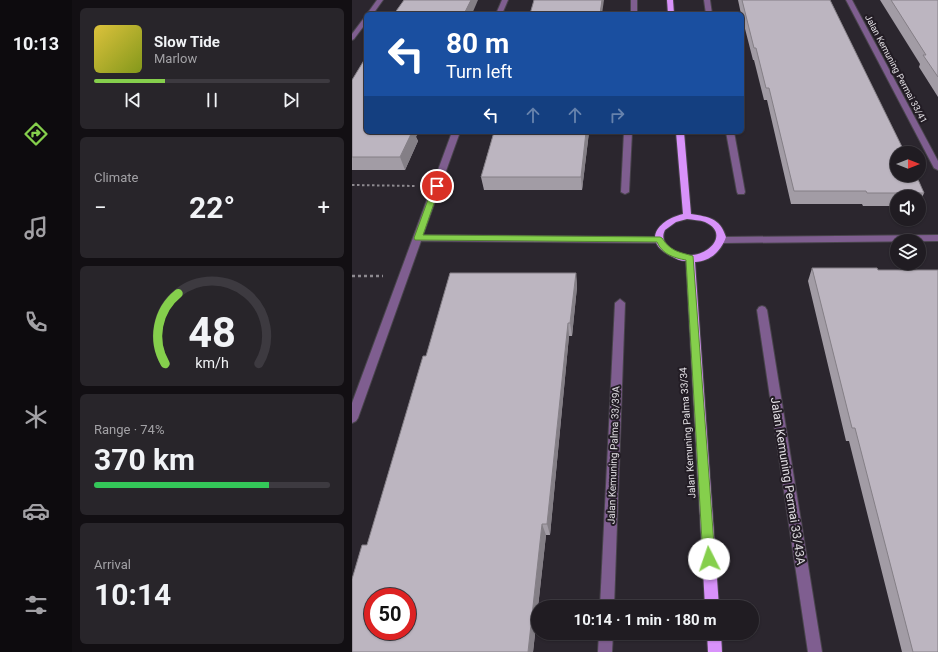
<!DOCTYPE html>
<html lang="en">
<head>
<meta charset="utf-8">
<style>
	:root { --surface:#201c22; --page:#28252a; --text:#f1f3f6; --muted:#a2a1a5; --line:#3d3a40; --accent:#85cf4c }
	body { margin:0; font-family:Roboto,sans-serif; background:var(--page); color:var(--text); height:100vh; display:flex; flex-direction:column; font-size:15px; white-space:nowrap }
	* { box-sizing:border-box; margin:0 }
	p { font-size:13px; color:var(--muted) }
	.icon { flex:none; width:22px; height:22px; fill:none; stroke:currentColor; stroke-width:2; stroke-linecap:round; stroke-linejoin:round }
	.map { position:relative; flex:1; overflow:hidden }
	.panel { display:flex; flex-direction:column; gap:8px; padding:8px; background:#120f13; width:280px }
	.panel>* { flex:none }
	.guide { position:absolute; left:12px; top:12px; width:380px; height:122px; border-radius:6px; box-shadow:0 1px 3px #0004,0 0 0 1px var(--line); background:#1a4fa0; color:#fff; overflow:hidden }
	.needle { width:26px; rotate:90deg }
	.buttons { position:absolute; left:538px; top:146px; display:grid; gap:8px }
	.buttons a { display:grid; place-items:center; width:36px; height:36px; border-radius:50%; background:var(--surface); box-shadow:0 1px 3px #0004,0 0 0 1px var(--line); font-size:20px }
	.speed { position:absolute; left:12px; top:588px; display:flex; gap:8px; font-size:20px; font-weight:700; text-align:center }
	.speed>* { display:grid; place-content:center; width:52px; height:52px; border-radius:50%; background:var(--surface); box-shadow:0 1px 3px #0004,0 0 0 1px var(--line); line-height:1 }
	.speed .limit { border:6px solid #d22; background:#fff; color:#111 }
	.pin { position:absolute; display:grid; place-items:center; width:34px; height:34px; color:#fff; margin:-17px; border:2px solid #fff; border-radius:50%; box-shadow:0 1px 4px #0007 }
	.me { position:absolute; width:44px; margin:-22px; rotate:356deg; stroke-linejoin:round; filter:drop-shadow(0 0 3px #0008) }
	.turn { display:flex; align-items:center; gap:14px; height:84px; padding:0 16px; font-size:18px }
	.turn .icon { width:52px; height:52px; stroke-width:2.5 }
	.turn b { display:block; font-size:28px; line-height:34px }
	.lanes { display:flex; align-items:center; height:38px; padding:0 16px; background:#0003; justify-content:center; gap:20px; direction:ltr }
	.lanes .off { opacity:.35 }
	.big { font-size:30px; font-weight:700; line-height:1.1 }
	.panel .card { flex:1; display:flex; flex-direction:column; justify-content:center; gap:6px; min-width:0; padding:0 14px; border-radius:6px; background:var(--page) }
	.panel .dial { align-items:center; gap:0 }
	.dial svg { height:104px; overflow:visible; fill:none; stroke:var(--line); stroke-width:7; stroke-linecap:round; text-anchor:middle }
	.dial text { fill:var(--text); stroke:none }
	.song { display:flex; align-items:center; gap:12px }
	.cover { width:48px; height:48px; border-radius:6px; background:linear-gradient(135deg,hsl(50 70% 55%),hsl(70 70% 35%)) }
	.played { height:4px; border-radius:2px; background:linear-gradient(90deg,var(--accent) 30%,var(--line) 30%) }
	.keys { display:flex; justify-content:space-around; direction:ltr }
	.heat { display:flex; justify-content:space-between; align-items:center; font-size:22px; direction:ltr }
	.charge { height:6px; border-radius:3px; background:linear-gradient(90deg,#34c759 74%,var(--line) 0) }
	.trip { position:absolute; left:179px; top:600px; width:228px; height:40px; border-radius:20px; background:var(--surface); box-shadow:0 1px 3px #0004,0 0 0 1px var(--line); font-weight:700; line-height:40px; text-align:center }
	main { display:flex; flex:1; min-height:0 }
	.tabs { display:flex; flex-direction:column; width:72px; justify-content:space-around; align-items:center; background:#0d0b0e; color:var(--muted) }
	.tabs .icon { width:28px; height:28px }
	.tabs .active { color:var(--accent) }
	.tabs b { font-size:18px; color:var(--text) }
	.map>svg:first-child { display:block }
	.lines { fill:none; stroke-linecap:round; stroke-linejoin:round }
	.minor-casing { stroke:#48444b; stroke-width:2 }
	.major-casing { stroke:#48444b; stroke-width:2 }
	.path-far1 { stroke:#8d898f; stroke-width:2; stroke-dasharray:2.5 2.5; stroke-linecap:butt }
	.path { stroke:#8d898f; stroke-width:2.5; stroke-dasharray:3 3; stroke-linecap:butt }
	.minor { fill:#7f5e90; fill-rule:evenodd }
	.major { fill:#d892fa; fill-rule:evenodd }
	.wall { fill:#a29ca5 }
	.shaded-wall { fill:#847f86 }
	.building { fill:#bcb5c0; stroke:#847f86; fill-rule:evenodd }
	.route { fill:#85cf4c; stroke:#568731 }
	.labels { text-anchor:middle; stroke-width:4; stroke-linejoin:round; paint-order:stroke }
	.far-street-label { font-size:9px; fill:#e3e0e5; stroke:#221c24 }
	.street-label { font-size:10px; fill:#e3e0e5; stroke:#221c24 }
	.near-street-label { font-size:12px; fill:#e3e0e5; stroke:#221c24 }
</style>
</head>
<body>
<main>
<nav class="tabs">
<b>10:13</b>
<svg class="icon active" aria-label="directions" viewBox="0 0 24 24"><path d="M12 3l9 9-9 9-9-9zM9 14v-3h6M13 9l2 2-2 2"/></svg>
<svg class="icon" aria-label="music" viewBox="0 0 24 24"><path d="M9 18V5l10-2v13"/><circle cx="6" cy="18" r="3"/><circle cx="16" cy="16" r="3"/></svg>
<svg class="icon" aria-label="phone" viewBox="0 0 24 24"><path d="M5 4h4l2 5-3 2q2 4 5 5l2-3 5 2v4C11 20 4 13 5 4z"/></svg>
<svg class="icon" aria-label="climate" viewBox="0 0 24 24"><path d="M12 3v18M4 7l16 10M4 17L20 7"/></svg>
<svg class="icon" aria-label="car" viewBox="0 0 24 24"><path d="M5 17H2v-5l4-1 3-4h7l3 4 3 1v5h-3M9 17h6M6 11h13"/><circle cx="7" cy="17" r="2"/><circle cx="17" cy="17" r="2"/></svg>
<svg class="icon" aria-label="filters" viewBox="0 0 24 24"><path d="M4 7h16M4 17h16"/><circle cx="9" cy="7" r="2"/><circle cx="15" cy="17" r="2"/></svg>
</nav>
<section class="panel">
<div class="card">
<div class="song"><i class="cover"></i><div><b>Slow Tide</b><p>Marlow</p></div></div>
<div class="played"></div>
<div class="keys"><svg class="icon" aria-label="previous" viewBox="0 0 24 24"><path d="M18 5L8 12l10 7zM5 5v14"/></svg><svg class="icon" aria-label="pause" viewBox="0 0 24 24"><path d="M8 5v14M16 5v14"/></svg><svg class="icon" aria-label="next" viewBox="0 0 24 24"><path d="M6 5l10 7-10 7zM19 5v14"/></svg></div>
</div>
<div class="card"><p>Climate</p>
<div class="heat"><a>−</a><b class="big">22°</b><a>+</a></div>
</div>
<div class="card dial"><svg viewBox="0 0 100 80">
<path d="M14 69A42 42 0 1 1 86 69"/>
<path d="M14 69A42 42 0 0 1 24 15" stroke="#85cf4c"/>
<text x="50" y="56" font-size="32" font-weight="700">48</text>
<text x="50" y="72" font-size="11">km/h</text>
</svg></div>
<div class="card"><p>Range · 74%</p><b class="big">370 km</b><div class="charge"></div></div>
<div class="card"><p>Arrival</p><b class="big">10:14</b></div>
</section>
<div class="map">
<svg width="586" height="652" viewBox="0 0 586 652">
	<rect width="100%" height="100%" fill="#2b262e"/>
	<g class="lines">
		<defs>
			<g id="minor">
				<path d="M25,0H31L21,14H15Z"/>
				<path d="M150,0H156L150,14H144Z"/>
				<rect x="279" y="0" width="6" height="14"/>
				<path d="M352,0H358L360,14H354Z"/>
				<path d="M494,0H500L586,161V170L582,168Z"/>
				<path d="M14,17V23L2,39L0,40V34L12,18Z"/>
				<path d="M100,132H108L71,235L307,237L311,240L307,243L69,241L6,418L4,421L0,423V403Z"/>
				<path d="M272,132H280L277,192L273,194L269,192Z"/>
				<path d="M374,132H382L393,192L392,194H386L385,192Z"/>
				<path d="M586,235V241L370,243L366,240L370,237Z"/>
				<path d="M268,299L273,303L262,607H248L263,303Z"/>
				<path d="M410,306L413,307L415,310L470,652H456L405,310L407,307Z"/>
				<path d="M247,633H261L260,652H246Z"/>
			</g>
			<g id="major">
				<path d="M315,0H321L322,14H316Z"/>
				<path d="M324,132H332L339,214C357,217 368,218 374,237C369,251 359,261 343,262L367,607H353L334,261C328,261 324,259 319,256C289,241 306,220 331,214ZM335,219C341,220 348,220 353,222C385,236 342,272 316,246C311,241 310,236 313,230L324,222Z"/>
				<path d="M355,633H369L370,652H356Z"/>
			</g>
		</defs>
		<use href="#minor" class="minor-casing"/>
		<use href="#major" class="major-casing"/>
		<path class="path-far1" d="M0,185L65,186"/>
		<path class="path" d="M0,276H31"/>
		<use href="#minor" class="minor"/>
		<use href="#major" class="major"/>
	</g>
	<g class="wall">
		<path d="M386,0H478L572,193L567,205V197H545V206H511L510,204H439L415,100H412L402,60H401L390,17V14H389Z"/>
		<path d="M528,0H586V97L567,67L568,64Z"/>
		<path d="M0,80L64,137L66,141L53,170H0Z"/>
		<path d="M142,132H237L230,190H132L129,177Z"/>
		<path d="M460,268L586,652H550L497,441H494L456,281Z"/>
		<path d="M224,273L225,287L220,336H217L198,535H194L181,652H0L15,545L74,356Z"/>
	</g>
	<g class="shaded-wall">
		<path d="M119,0H126L120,14H112Z"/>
		<path d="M250,0H252L250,14H248Z"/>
		<path d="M60,132H67L64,137L66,141L53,170L48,157Z"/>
		<path d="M234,132H237L230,190L229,177Z"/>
		<path d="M224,273L225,287L220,336L218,323Z"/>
		<path d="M216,323L217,336L198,535L195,524Z"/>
		<path d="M190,524L194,535L181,652H176Z"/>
	</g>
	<g class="building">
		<path d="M52,0H119L112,14H42Z"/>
		<path d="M182,0H250L248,14H178Z"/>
		<path d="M390,0H478L553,153H545V175H564L572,193H515L514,191H442L417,88H414L404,48H402Z"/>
		<path d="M539,0H586V77L571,55H574Z"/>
		<path d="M14,57V132H60L48,157H0V80Z"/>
		<path d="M142,132H234L229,177H129Z"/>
		<path d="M460,268H525L526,270H586V652H561L503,428H500Z"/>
		<path d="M98,273H224L218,323H216L195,524H190L176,652H0V579L10,545H15L71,356H74ZM21,597H55V631H21Z"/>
	</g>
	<path class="route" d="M85,184L88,186L71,235L308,237L310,238C318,251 327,252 341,256L363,559L361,564L357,565L353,564L351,559L334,260C322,258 310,254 305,242L63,240L62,238L81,186Z"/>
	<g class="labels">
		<g class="far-street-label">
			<text transform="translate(544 69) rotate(62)" y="3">Jalan Kemuning Permai 33/41</text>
		</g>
		<g class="street-label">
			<text transform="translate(335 433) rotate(-94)" y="4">Jalan Kemuning Palma 33/34</text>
			<text transform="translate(261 455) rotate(-88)" y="4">Jalan Kemuning Palma 33/39A</text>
		</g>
		<g class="near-street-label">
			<text transform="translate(436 481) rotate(81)" y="4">Jalan Kemuning Permai 33/43A</text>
		</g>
	</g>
</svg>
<div class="buttons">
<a><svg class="needle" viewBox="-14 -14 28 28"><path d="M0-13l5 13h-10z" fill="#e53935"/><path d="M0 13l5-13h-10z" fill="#a2a1a5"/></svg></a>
<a><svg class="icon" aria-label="sound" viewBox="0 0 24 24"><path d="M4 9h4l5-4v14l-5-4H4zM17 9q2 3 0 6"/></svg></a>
<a><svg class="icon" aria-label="layers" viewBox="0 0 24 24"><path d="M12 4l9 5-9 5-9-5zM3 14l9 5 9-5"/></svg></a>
</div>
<div class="speed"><div class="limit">50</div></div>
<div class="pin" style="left:85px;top:186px;background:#d93025"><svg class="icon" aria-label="arrive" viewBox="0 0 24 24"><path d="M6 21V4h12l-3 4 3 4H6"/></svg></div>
<svg class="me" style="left:357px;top:559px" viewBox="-20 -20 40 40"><circle r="19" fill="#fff"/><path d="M0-13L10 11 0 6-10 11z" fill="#85cf4c"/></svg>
<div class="trip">10:14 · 1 min · 180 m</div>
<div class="guide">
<div class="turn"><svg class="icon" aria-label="left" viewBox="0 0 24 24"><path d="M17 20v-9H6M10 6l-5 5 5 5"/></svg><div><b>80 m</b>Turn left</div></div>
<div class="lanes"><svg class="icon" aria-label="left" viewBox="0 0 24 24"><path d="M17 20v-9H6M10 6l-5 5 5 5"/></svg><svg class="icon off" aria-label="ahead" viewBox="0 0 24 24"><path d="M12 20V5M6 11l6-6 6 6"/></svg><svg class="icon off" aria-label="ahead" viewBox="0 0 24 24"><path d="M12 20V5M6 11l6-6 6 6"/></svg><svg class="icon off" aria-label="right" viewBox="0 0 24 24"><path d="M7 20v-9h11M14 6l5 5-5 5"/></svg></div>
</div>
</div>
</main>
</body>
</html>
